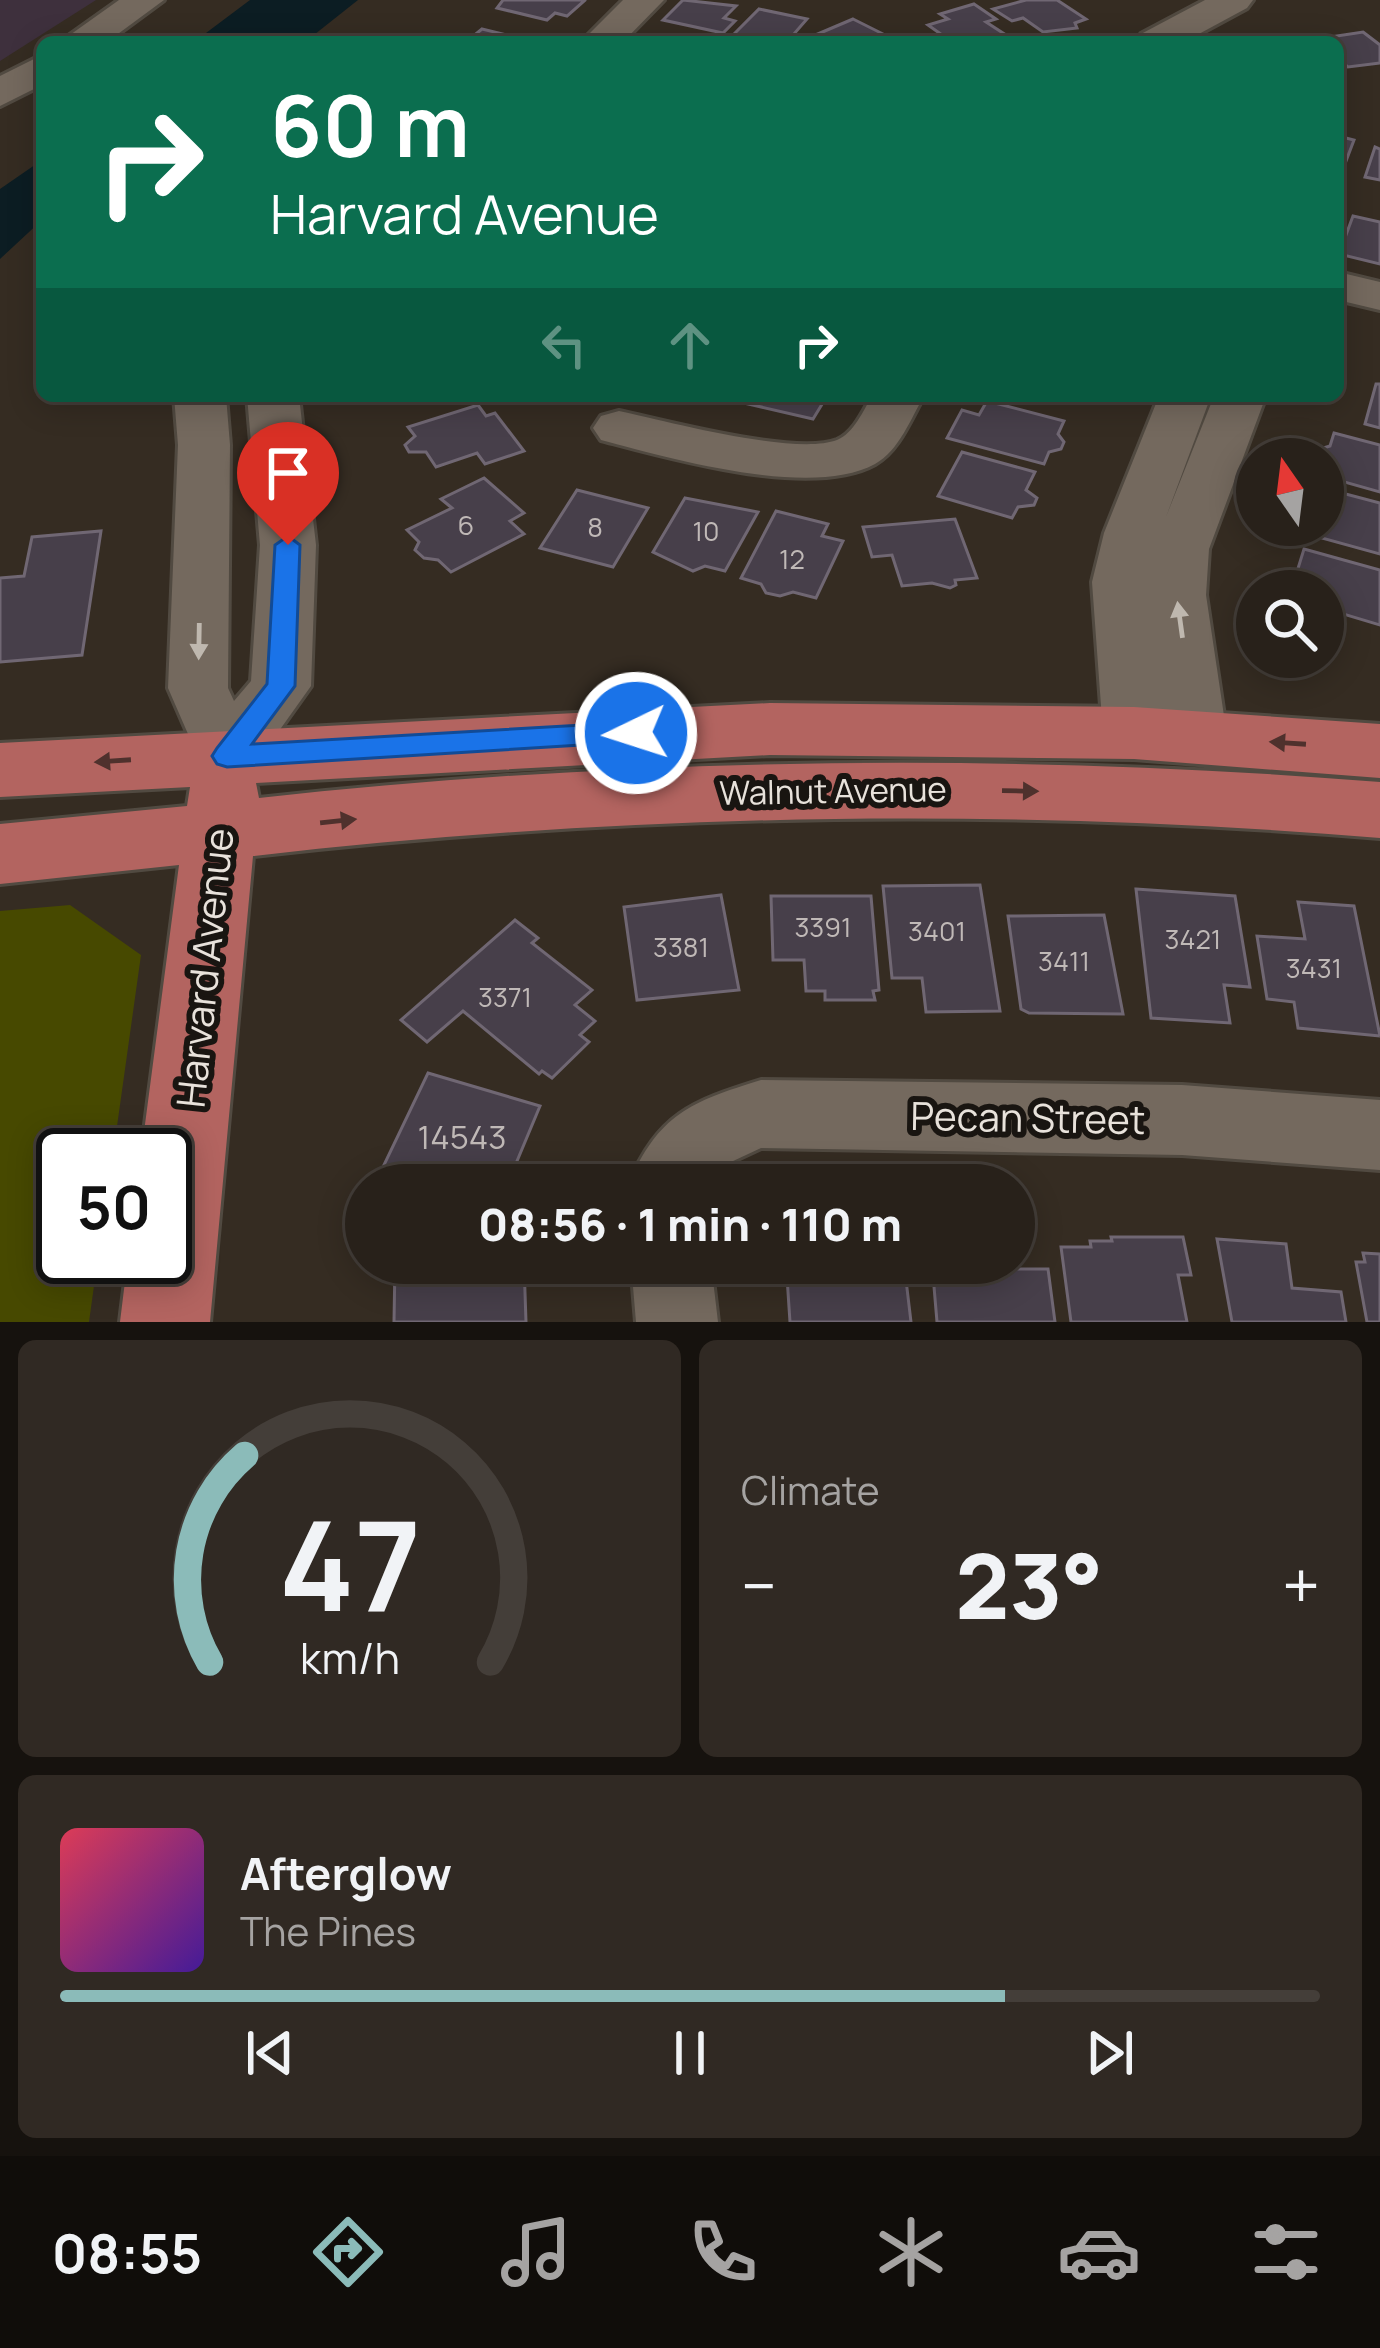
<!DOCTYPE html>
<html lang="en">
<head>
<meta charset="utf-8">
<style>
	:root { --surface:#28211a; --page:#302923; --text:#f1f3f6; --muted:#a5a3a2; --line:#443e39; --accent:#8bbbb9 }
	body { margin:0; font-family:Manrope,sans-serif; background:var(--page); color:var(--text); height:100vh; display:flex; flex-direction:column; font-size:45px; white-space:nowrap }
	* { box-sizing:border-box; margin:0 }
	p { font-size:39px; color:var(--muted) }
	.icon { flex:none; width:66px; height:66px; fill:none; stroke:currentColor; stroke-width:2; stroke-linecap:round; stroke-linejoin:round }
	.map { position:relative; height:1322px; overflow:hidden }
	.sheet { display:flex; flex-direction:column; gap:18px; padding:18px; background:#16120e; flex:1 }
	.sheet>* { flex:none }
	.banner { position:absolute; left:36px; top:36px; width:1308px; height:366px; border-radius:18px; box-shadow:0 6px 30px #0003,0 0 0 3px var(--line); background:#0b6e4f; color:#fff; overflow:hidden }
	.needle { width:78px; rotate:346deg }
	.buttons { position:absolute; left:1236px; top:438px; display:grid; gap:24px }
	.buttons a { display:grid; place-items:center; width:108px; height:108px; border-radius:50%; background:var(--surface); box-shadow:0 6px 30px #0003,0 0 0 3px var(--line); font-size:60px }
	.speed { position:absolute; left:36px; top:1128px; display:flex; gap:24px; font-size:60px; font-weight:700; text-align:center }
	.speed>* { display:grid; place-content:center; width:156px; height:156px; border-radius:50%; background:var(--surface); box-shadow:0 6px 30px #0003,0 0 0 3px var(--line); line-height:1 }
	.speed .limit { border:6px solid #111; border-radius:18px; background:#fff; color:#111 }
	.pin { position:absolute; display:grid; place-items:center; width:102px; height:102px; color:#fff; margin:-123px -51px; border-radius:50% 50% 50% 0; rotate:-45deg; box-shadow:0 0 12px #0007 }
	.pin .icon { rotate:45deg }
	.me { position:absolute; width:132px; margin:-66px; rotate:266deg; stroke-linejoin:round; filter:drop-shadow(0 0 9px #0008) }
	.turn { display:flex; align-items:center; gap:42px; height:252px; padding:0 36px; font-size:54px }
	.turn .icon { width:156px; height:156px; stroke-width:2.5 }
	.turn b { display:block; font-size:84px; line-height:102px }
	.lanes { display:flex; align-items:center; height:114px; padding:0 36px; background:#0003; justify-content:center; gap:60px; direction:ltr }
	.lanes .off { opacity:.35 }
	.big { font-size:90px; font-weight:800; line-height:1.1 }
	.sheet .card { flex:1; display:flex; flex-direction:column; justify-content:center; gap:18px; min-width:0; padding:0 42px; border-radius:18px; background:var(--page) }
	.sheet .dial { align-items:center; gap:0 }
	.dial svg { height:312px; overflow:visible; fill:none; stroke:var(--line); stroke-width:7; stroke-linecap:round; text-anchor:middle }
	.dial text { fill:var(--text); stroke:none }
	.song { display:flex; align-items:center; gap:36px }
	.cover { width:144px; height:144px; border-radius:18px; background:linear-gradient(135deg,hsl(350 70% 55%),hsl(260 70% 35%)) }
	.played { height:12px; border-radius:6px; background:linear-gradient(90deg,var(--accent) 75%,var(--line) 75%) }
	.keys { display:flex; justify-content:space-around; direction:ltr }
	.heat { display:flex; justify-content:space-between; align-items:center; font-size:66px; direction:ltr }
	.sheet .tiles { flex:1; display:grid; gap:18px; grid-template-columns:1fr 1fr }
	.card:last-child { grid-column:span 2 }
	.trip { position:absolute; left:345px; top:1164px; width:690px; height:120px; border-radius:60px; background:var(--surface); box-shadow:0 6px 30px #0003,0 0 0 3px var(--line); font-weight:800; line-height:120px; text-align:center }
	.menu { display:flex; height:192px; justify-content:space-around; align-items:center; background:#100d0a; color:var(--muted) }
	.menu .icon { width:84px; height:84px }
	.menu .current { color:var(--accent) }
	.menu b { font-size:54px; color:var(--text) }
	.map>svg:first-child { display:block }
	.commercial { fill:#3e303d }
	.green { fill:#474900 }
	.water { fill:#0c1d23 }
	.building { fill:#473f4a; stroke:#706773; stroke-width:3 }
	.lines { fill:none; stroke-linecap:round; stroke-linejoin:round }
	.minor-casing { stroke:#514a41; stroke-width:6 }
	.major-casing { stroke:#514a41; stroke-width:6 }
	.minor { fill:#74695e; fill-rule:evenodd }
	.major { fill:#b36460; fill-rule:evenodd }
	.oneway { fill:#bfb8af }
	.oneway2 { fill:#4f312d }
	.route { fill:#1a73e8; stroke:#114b97; stroke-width:3 }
	.labels { text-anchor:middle; stroke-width:12; stroke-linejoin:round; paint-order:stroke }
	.number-label { font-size:27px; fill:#c0b9b7 }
	.street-label { font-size:33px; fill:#e8e2db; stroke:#191511 }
	.near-number-label { font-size:33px; fill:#c0b9b7 }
	.near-street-label { font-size:39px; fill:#e8e2db; stroke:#191511 }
</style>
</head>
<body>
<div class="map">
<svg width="1380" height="1322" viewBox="0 0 1380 1322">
	<rect width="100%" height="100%" fill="#352c22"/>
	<path class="commercial" d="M0,0H96L0,61Z"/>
	<path class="green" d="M70,905L141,955L113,1155H63V1257H98L89,1322H0V911Z"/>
	<g class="water">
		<path d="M250,0H358L305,42H194Z"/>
		<path d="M42,160V220L0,259V189Z"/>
	</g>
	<g class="building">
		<path d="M503,0H581L584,1L567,16L555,13L547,20L497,8Z"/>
		<path d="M683,0L736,6L724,18L735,21L723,33L663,20Z"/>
		<path d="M1026,0H1057L1086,19L1075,23L1077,28L1043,32L1023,18L1012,21L993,9Z"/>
		<path d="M974,4L996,19L986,22L1009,37L952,42L928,25L948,19L940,14Z"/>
		<path d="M759,9L807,19L787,42L732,36Z"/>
		<path d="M853,19L891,38L806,39Z"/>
		<path d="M482,29L536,42H466Z"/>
		<path d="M1363,32L1380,45V63L1348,67L1338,58V42L1317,39Z"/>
		<path d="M1338,136L1354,140L1343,169L1338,168Z"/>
		<path d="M1375,147L1380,149V180L1365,177Z"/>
		<path d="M1353,216L1380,222V264L1339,254Z"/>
		<path d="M1376,384H1380V428L1365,424Z"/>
		<path d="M749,396H827L813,419L744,403Z"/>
		<path d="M987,401L1064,421L1058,434L1064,442L1061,449L1049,452L1044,464L947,438L962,410L979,415Z"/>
		<path d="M478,405L486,416L495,413L524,451L485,464L477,453L436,467L426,452H409L405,445L415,436L408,427Z"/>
		<path d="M1334,433L1380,445V492L1323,476L1325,463L1318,456L1320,449L1330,446Z"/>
		<path d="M962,452L1035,472L1026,490L1037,498L1034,505L1018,507L1012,518L938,496Z"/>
		<path d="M484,478L524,513L510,521L524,534L451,572L438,560L424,558L415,550L419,542L407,530L452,508L441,499Z"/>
		<path d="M1323,488L1380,503V554L1300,532L1302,525H1323Z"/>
		<path d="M577,490L648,508L613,567L540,548Z"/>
		<path d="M685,498L758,512L725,571L705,566L693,571L653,552Z"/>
		<path d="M776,511L828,524L822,536L843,541L816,598L793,592L780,596L766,593L761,584L741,578Z"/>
		<path d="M955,519L977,578L955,580L956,585L950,588L932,583L902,586L892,555L872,557L863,527Z"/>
		<path d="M101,531L82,655L0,662V578L24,576L32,537Z"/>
		<path d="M1304,549L1380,570V625L1323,608V591H1291Z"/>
		<path d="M980,885L1000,1011L926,1012L922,978H892L883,886Z"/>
		<path d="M1136,889L1235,896L1250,987L1224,985L1230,1023L1151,1018Z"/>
		<path d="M721,895L739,990L637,1000L624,907Z"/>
		<path d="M771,896H871L879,990L873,991L875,1000H825V991H806L804,960H773Z"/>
		<path d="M1298,902L1354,906L1380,1036L1298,1028L1294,1002L1267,999L1257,936L1305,939Z"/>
		<path d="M1104,915L1123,1014L1029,1013L1021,1009L1008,916Z"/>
		<path d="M515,920L538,938L532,943L592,990L575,1005L595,1021L580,1035L589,1042L552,1078L542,1071L539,1074L463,1011L427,1042L401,1020Z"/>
		<path d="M428,1073L540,1106L507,1185H433L382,1169Z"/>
		<path d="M1111,1237H1183L1191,1275H1178L1187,1322H1071L1061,1247H1091L1090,1241H1112Z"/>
		<path d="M1217,1239L1286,1244L1292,1288L1341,1292L1346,1322H1232Z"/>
		<path d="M1014,1242L1017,1269H1048L1055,1322H937L932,1263H1014Z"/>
		<path d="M1363,1253L1380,1254V1322H1367L1356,1262H1365Z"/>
		<path d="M395,1263H524L526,1322H394Z"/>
		<path d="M822,1263H904L911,1322H790L787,1277H823Z"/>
	</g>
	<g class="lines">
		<defs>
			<g id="minor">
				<path d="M119,0H164L107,42H60Z"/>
				<path d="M623,0H664L623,42H581Z"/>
				<path d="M1205,0H1253L1247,8L1184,42H1135L1141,34Z"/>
				<path d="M42,55V85L0,106V76Z"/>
				<path d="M1338,272L1380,282V310L1338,300Z"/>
				<path d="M174,396H226L230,445L228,688L234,701L251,681L260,545L247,396H299L316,545L311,686L249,773L227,780L205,773L168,688L178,445Z"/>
				<path d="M872,396H924C911,418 899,451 875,464C811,499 669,458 601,440L593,428L601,416L619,411C666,421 795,456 837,440C854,433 863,411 872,396Z"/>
				<path d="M1159,396H1211L1166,517L1214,396H1266L1209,549L1206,595L1227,736L1218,753L1196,760L1174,753L1165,734L1156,750L1134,757L1112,750L1103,733L1092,582L1104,533Z"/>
				<path d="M761,1080L1182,1085L1380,1100V1170L1182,1155L761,1148L731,1162L709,1185H628C659,1114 690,1102 761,1080Z"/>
				<path d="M631,1263H711L718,1322H636Z"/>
			</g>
			<path id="major" d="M770,703L1134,707L1380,724V778L1134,759L770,755L256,783L259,798C632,757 1005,752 1380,782V838C1004,807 629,813 253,856L210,1322H120L128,1257H165V1155H141L179,865L0,884V824L187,806L190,787L0,797V743Z"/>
		</defs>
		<use href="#minor" class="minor-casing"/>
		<use href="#major" class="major-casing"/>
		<use href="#minor" class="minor"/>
		<use href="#major" class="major"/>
	</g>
	<defs><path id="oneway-solid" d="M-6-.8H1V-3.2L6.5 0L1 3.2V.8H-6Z" transform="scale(3)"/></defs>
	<g class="oneway">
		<use href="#oneway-solid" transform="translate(1180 620) rotate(-98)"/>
		<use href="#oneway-solid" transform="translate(199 641) rotate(91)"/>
	</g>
	<g class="oneway2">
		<use href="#oneway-solid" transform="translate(1288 743) rotate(-176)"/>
		<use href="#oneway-solid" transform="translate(113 761) rotate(176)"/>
		<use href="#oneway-solid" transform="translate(1020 791) rotate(1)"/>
		<use href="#oneway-solid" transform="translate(338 821) rotate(-6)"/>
	</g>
	<path class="route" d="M288,536L300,545L295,686L252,744L636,722L650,733L646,741L227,767L217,764L212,756L217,748L267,684L275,545Z"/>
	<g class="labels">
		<g class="number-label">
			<text x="466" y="535">6</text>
			<text x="595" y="537">8</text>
			<text x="706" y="541">10</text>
			<text x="792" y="569">12</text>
			<text x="823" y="937">3391</text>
			<text x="937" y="941">3401</text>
			<text x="1193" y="949">3421</text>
			<text x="681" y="957">3381</text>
			<text x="1064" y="971">3411</text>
			<text x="1314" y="978">3431</text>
			<text x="505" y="1007">3371</text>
		</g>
		<g class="street-label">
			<text transform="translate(833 791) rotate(-1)" y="12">Walnut Avenue</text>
		</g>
		<g class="near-number-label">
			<text x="462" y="1149">14543</text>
		</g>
		<g class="near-street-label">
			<text transform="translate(205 968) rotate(-84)" y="14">Harvard Avenue</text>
			<text transform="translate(1028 1118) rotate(1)" y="14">Pecan Street</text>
		</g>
	</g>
</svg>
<div class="buttons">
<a><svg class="needle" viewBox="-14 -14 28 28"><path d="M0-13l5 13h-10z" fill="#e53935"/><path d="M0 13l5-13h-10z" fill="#a5a3a2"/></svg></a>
<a><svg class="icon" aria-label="search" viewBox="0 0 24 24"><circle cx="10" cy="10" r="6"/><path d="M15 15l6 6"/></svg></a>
</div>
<div class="speed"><div class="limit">50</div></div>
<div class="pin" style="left:288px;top:545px;background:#d93025"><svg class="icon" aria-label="arrive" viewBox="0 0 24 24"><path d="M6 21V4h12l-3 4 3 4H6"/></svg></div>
<svg class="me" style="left:636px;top:733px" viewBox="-20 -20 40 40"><circle r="17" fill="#1a73e8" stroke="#fff" stroke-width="3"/><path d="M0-11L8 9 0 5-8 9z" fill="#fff"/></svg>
<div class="trip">08:56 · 1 min · 110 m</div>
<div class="banner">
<div class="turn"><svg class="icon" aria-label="right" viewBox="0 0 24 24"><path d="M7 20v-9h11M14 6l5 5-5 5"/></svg><div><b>60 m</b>Harvard Avenue</div></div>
<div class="lanes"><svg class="icon off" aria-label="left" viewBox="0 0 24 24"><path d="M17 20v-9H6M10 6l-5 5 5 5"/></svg><svg class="icon off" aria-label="ahead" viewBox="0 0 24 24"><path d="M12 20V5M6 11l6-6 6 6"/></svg><svg class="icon" aria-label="right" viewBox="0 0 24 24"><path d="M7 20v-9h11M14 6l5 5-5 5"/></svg></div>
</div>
</div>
<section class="sheet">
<div class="tiles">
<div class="card dial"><svg viewBox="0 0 100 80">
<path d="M14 69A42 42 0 1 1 86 69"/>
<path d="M14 69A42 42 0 0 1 23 16" stroke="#8bbbb9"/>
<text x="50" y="56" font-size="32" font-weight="700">47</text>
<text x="50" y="72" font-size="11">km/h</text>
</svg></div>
<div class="card"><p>Climate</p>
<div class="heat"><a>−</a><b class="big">23°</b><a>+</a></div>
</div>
<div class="card">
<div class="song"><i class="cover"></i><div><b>Afterglow</b><p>The Pines</p></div></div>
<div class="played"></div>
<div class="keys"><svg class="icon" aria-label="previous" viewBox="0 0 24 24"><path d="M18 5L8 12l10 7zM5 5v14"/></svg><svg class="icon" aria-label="pause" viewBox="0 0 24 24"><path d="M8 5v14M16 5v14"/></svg><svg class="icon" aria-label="next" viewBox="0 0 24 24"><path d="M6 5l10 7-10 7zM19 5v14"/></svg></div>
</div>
</div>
</section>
<nav class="menu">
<b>08:55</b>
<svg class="icon current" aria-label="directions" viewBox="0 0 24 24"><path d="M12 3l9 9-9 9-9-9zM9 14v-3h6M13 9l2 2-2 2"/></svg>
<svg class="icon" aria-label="music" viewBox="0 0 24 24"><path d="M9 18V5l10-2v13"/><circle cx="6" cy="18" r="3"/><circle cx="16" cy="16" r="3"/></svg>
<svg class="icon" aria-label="phone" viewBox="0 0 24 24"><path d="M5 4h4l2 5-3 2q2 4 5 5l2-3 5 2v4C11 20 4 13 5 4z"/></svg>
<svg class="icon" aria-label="climate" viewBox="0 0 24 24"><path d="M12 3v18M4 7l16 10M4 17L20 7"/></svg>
<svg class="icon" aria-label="car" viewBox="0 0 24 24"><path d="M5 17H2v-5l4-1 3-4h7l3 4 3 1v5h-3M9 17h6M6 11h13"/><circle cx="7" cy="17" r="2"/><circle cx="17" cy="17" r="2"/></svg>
<svg class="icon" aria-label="filters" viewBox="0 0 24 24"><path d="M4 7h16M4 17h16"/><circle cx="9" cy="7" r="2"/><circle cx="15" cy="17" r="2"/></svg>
</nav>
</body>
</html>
